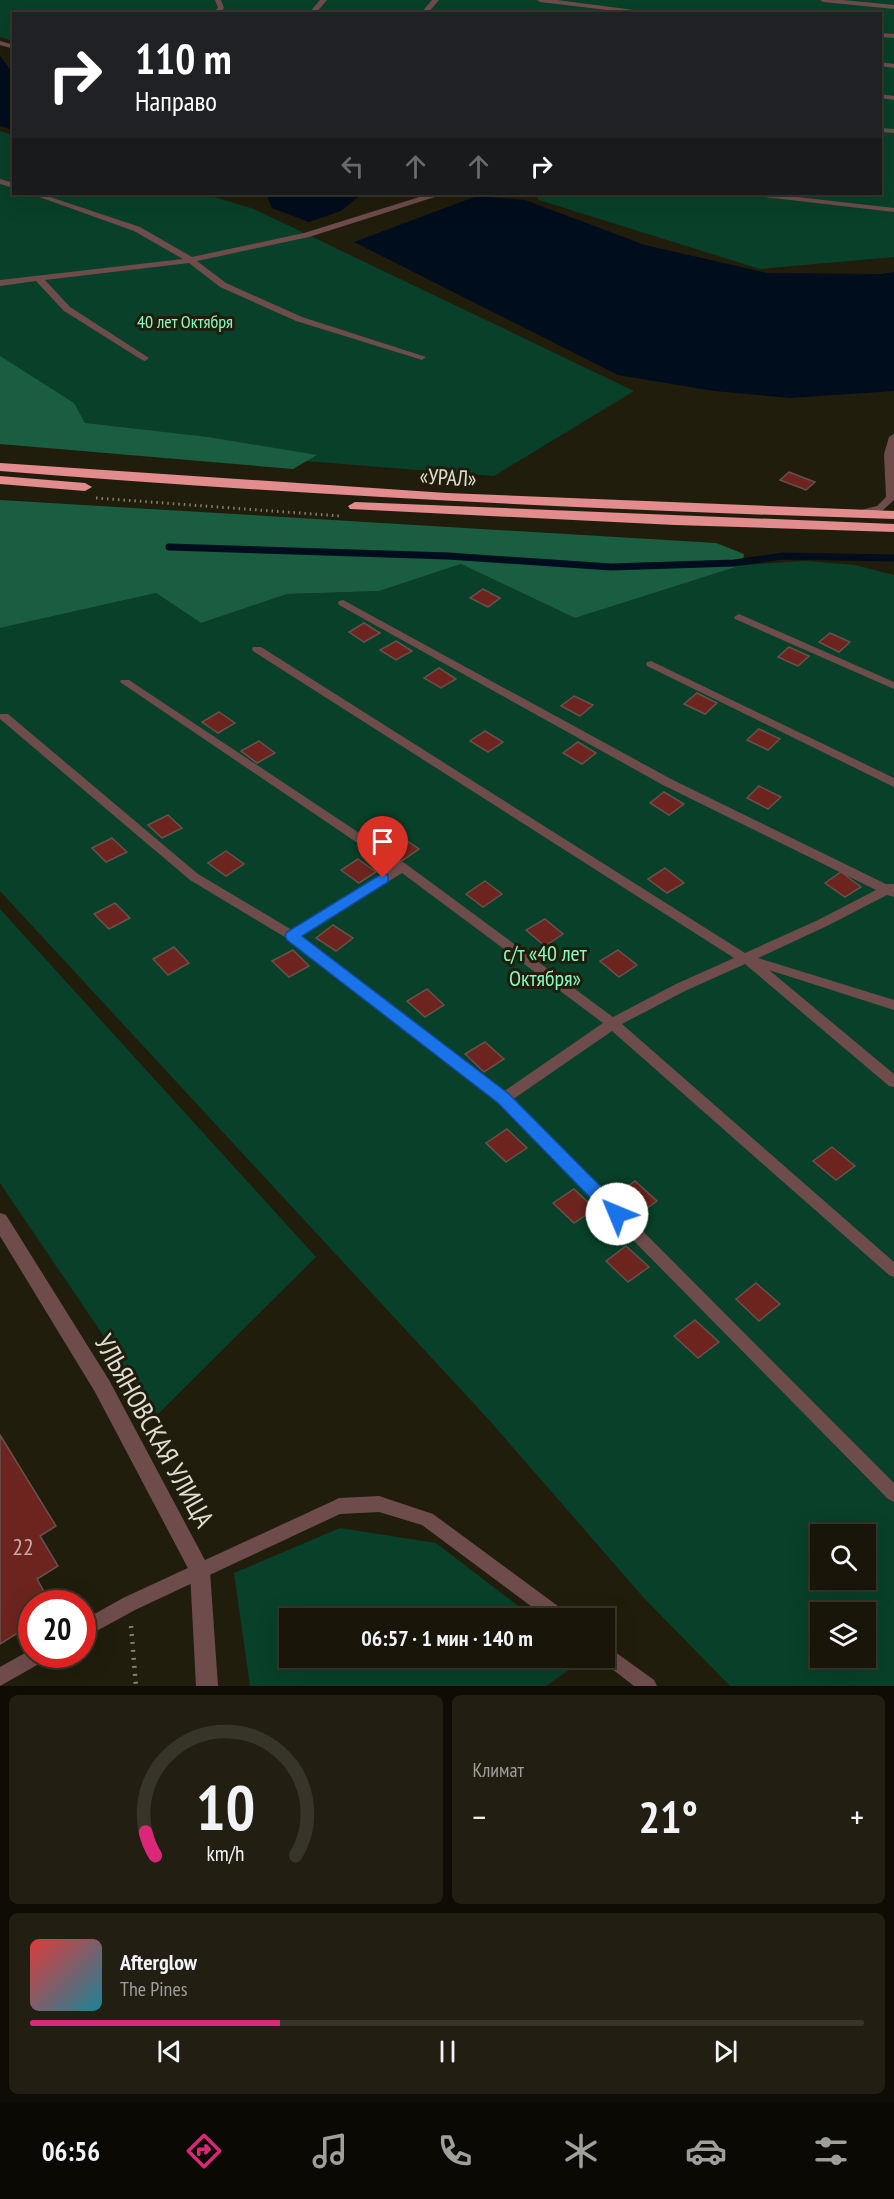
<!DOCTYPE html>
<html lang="ru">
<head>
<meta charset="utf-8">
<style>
	:root { --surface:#191609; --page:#221f12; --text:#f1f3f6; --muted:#9f9f9c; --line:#37352a; --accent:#db2777 }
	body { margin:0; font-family:"PT Sans Narrow",sans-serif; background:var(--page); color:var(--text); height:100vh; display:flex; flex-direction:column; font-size:22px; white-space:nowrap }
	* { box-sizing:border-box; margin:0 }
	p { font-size:20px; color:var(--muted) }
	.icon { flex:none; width:33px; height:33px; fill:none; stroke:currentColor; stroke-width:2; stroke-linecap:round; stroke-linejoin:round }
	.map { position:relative; height:1686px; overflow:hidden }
	.sheet { display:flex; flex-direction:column; gap:9px; padding:9px; background:#0e0c05; flex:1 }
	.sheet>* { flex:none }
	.top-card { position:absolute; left:12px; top:12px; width:870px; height:183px; border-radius:0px; box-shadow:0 6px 24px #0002,0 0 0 2px var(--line); background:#202124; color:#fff; overflow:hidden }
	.controls { position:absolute; left:810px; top:1524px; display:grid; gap:12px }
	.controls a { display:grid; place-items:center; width:66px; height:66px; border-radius:0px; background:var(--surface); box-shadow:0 6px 24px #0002,0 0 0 2px var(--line); font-size:30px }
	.speed { position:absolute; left:18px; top:1590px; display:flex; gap:12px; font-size:30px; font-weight:700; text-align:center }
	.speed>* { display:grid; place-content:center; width:78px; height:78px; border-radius:50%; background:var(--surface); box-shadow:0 6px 24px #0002,0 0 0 2px var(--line); line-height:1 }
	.speed .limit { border:9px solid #d22; background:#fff; color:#111 }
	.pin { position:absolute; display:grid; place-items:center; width:51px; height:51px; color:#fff; margin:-62px -26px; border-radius:50% 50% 50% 0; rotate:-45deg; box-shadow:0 0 6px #0007 }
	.pin .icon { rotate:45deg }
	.me { position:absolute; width:66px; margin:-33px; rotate:315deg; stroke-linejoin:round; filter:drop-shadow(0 0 4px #0008) }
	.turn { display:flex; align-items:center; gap:21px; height:126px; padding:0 24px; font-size:27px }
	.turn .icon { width:78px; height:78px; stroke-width:2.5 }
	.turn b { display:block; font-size:42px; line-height:51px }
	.lanes { display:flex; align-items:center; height:57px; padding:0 24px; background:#0003; justify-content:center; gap:30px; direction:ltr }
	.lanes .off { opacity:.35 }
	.big { font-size:45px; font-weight:800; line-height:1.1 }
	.sheet .card { flex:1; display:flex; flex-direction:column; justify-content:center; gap:9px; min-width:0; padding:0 21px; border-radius:9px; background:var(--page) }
	.sheet .dial { align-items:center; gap:0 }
	.dial svg { height:156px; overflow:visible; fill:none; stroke:var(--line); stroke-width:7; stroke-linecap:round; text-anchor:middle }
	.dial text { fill:var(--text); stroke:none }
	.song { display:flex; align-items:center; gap:18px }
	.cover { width:72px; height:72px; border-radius:9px; background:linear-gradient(135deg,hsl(0 70% 55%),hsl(190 70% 35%)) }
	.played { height:6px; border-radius:3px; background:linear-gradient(90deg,var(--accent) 30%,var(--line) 30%) }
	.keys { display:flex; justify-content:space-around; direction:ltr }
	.heat { display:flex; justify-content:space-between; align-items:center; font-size:33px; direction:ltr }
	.sheet .tiles { flex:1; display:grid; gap:9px; grid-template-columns:1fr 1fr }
	.card:last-child { grid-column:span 2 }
	.trip { position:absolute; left:279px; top:1608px; width:336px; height:60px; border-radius:0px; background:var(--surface); box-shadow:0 6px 24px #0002,0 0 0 2px var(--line); font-weight:800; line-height:60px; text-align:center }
	.dock { display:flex; height:96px; justify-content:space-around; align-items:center; background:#0a0904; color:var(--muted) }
	.dock .icon { width:42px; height:42px }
	.dock .on { color:var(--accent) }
	.dock b { font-size:27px; color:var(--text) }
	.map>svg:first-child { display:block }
	.green { fill:#084029; fill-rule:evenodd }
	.forest { fill:#1a5e41 }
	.water { fill:#000d1c }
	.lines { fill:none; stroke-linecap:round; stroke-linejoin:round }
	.stream { stroke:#000d1c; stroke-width:7 }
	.building { fill:#6d241e; stroke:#67514d; stroke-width:1.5 }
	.path-far1 { stroke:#817e70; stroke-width:3; stroke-dasharray:1.5 4; stroke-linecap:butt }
	.path { stroke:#817e70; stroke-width:4.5; stroke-dasharray:2 6; stroke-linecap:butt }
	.lane { fill:#6e4c4c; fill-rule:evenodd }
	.street { fill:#6e4c4c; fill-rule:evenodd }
	.highway { fill:#e28c8d; fill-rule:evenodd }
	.route { fill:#1a73e8; stroke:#114b97; stroke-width:1.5 }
	.labels { text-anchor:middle; stroke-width:6; stroke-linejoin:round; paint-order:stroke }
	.far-park-label { font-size:18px; fill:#84fac1; stroke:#211d0c }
	.street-label { font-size:22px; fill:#e0ddd2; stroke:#211d0c }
	.park-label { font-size:22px; fill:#84fac1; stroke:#211d0c }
	.near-number-label { font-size:24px; fill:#c3afa5 }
	.near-street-label { font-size:27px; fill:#e0ddd2; stroke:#211d0c }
</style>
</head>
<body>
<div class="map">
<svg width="894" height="1686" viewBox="0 0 894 1686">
	<rect width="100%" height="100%" fill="#211d0c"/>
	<g class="green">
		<path d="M0,0H894V257L760,269L539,200L534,194H880V14H14L13,41L0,37Z"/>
		<path d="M0,131L13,135L14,194H204L254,209L634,391L494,476L0,437Z"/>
		<path d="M806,561L855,565L894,575V1686H730L643,1597L490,1421L0,891V628L156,593L201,623L287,594L379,591L461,564L575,618L742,565ZM820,1534H866V1580H820ZM820,1612H866V1658H820Z"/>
		<path d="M0,909L316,1257L157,1415L0,1183Z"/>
		<path d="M340,1528L436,1543L534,1618H290V1658H586L546,1686H250L234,1573Z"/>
	</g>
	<g class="forest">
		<path d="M0,356L74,403L85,423L208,437L317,455L293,469L0,444Z"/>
		<path d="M0,500L716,543L744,554L742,565L575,618L461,564L379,591L287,594L201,623L156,593L0,628Z"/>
	</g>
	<g class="water">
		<path d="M0,56L13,73V130L0,126Z"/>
		<path d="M266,194H362L341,211L309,222L272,208Z"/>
		<path d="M477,196L525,200L645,245L767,273L882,274L894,272V391L790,398L714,391L618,375L354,242Z"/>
	</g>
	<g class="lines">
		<path class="stream" d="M169,547L448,556L611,567L734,563L783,556L894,558"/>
	</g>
	<g class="building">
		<path d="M789,472L815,482L806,490L780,480Z"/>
		<path d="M483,589L500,598L488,607L470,598Z"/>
		<path d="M364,623L380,633L364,642L349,632Z"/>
		<path d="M830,633L850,642L839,652L819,642Z"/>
		<path d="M396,641L412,651L396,660L380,650Z"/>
		<path d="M789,647L809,656L798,666L778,657Z"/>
		<path d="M439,668L456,679L441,688L424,678Z"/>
		<path d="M697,693L717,703L705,714L684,704Z"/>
		<path d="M574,696L593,705L580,716L561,706Z"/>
		<path d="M219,712L235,723L218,733L202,722Z"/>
		<path d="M759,729L780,739L768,750L747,740Z"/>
		<path d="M485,731L503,742L488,752L470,741Z"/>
		<path d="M259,741L275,753L257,763L241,751Z"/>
		<path d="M578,742L596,753L582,764L563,753Z"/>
		<path d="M759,786L781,797L768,809L747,798Z"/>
		<path d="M664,792L684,804L669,815L650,803Z"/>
		<path d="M168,815L182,828L162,838L148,825Z"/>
		<path d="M112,838L127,852L106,862L92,848Z"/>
		<path d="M403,838L419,849L400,862L384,850Z"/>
		<path d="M226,851L244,864L226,876L208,863Z"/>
		<path d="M358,859L376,872L359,883L341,870Z"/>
		<path d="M665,868L684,883L667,893L648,879Z"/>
		<path d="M841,872L861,887L845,897L825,883Z"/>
		<path d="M485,881L502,894L483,907L466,894Z"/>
		<path d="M115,903L130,918L109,929L94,914Z"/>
		<path d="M545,919L563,934L545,946L526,930Z"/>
		<path d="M333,925L353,938L336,951L316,938Z"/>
		<path d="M174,947L189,963L168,975L153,959Z"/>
		<path d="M293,950L309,966L289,977L272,961Z"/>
		<path d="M618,950L637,965L619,977L600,961Z"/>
		<path d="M427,989L444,1005L425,1017L407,1001Z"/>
		<path d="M485,1042L504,1059L484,1072L465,1054Z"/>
		<path d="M507,1129L527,1148L506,1162L486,1143Z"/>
		<path d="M832,1147L855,1166L836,1180L813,1161Z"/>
		<path d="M635,1181L657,1201L637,1215L615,1195Z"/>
		<path d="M574,1189L595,1209L574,1223L553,1203Z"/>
		<path d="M626,1246L649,1267L628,1282L606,1261Z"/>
		<path d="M756,1283L780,1304L759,1321L736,1299Z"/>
		<path d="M695,1320L719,1342L698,1358L674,1336Z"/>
		<path d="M0,1435L56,1526L40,1536L58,1566L37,1579L51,1604H32V1624L0,1644Z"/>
	</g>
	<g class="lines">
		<path class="path-far1" d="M96,498L340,516"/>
		<path class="path" d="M131,1626L136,1686"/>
		<g class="lane">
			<path d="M215,0H221L224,8L219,14H211L218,8Z"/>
			<path d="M320,0H327L315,14H308Z"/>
			<path d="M432,0H439L427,14H420Z"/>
			<path d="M537,0H557L665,14H640L540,2Z"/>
			<path d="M820,0H843L894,5V9L823,2Z"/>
			<path d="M880,33L894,34V38L880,37Z"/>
			<path d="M0,41L14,45V49L0,45Z"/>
			<path d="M880,62L894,64V68L880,66Z"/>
			<path d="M880,94L894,96V100L880,98Z"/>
			<path d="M880,128L894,129V133L880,132Z"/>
			<path d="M0,179L14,183V188L0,184Z"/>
			<path d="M31,194H41L140,227L192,257L304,233L429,194H439L438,196L309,237L197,261L226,283L302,317L426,357L422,360L419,359L296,321L220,287L189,263L45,280L70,307L149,358L145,361L142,360L64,311L36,281L0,286V280L183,259L134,231Z"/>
			<path d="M751,194H771L894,208V212L755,196Z"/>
			<path d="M894,434V500L883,510L857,515V511L877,506L886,497L884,454L889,437Z"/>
			<path d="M343,600L671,779L886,884H894V897L887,895L827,926L758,958L894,1000V1010L769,970L894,1074V1087L889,1086L745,964L685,991L622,1024L894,1262V1277L889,1275L612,1031L512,1100L894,1483V1502L888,1499L498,1103L288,939L190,880L0,719V714H8L198,874L292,930L393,867L120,682L121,680H129L406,864L613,1017L676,984L734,958L253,651L252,649L253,647H261L745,953L818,920L876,890L663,785L339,605L338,603L339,601ZM402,873L603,1023L503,1092L301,936Z"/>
			<path d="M739,614L894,682V689L735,619L734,617Z"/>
			<path d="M651,661L894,778V787L647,666L646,664L647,662Z"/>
			<path d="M379,1496L433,1514L566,1612L568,1618H547L422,1525L379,1512L340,1514L135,1610L82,1639V1621L123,1598L333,1501L339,1498Z"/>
			<path d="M604,1644L654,1680L657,1686H634L598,1658H604Z"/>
			<path d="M32,1649V1654H48L46,1660L0,1686V1667Z"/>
		</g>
		<path class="street" d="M0,1213L6,1215L109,1380L207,1564L210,1571L218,1686H196L190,1572L95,1392L0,1236Z"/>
		<g class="highway">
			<path d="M0,463L447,493L894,511V519C596,510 298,495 0,471Z"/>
			<path d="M0,476L85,483L92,487L85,491L0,484Z"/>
			<path d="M355,502L894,524V532L675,525L350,509L348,506Z"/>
		</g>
	</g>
	<path class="route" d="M383,873L388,875V882L302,936L509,1094L623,1209L625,1214L623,1219H611L498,1103L287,940L285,936L287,932Z"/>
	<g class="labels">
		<g class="far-park-label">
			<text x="185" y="328">40 лет Октября</text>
		</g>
		<g class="street-label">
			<text transform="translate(448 477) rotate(3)" y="8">«УРАЛ»</text>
		</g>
		<g class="park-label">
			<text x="545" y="961">с/т «40 лет<tspan x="545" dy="25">Октября»</tspan></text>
		</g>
		<g class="near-number-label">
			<text x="23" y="1555">22</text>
		</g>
		<g class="near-street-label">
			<text transform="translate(154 1431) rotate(61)" y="9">УЛЬЯНОВСКАЯ УЛИЦА</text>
		</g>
	</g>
</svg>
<div class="controls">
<a><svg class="icon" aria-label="search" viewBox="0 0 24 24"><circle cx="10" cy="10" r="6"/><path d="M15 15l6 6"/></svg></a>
<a><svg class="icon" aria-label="layers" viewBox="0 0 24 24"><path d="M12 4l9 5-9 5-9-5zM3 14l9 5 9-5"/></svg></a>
</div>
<div class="speed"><div class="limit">20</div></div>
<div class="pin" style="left:383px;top:878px;background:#d93025"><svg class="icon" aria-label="arrive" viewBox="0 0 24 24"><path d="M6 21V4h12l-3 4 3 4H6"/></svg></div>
<svg class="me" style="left:617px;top:1214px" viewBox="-20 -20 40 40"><circle r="19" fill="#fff"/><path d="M0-13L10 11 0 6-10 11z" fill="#1a73e8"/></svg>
<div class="trip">06:57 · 1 мин · 140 m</div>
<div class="top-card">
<div class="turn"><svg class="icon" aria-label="right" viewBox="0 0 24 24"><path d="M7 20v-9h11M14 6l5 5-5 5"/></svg><div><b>110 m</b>Направо</div></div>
<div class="lanes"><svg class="icon off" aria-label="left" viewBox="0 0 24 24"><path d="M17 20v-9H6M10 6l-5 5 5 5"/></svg><svg class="icon off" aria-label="ahead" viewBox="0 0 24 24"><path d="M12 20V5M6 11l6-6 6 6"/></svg><svg class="icon off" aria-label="ahead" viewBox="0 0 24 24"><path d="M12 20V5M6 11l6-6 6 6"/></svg><svg class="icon" aria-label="right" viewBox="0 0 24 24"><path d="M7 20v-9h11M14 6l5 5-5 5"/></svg></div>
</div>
</div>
<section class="sheet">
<div class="tiles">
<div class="card dial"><svg viewBox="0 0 100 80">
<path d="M14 69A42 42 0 1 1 86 69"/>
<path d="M14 69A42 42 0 0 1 9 57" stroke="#db2777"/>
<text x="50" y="56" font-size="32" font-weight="700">10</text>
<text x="50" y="72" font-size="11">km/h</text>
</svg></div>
<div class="card"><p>Климат</p>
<div class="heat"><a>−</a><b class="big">21°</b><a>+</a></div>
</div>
<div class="card">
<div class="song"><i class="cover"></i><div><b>Afterglow</b><p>The Pines</p></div></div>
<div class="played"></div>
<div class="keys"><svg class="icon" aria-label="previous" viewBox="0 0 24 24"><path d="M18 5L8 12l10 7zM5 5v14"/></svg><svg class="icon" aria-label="pause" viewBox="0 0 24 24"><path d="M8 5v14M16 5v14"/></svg><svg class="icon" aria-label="next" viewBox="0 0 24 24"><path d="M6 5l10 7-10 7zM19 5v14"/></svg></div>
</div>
</div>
</section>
<nav class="dock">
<b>06:56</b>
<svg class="icon on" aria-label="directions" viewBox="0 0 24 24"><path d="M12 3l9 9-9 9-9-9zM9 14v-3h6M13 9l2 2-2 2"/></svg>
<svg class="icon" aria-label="music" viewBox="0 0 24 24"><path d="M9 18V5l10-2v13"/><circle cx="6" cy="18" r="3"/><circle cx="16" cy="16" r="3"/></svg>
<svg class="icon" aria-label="phone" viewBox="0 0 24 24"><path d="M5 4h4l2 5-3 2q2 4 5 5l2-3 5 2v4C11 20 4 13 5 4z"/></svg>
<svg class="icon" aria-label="climate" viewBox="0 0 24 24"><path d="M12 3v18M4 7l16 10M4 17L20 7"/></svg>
<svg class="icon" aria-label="car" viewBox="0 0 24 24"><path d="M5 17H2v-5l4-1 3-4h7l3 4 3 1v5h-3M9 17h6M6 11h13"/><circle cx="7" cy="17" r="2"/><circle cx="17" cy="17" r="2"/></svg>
<svg class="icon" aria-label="filters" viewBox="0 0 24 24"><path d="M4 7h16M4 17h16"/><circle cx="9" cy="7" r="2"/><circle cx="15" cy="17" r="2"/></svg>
</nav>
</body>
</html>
